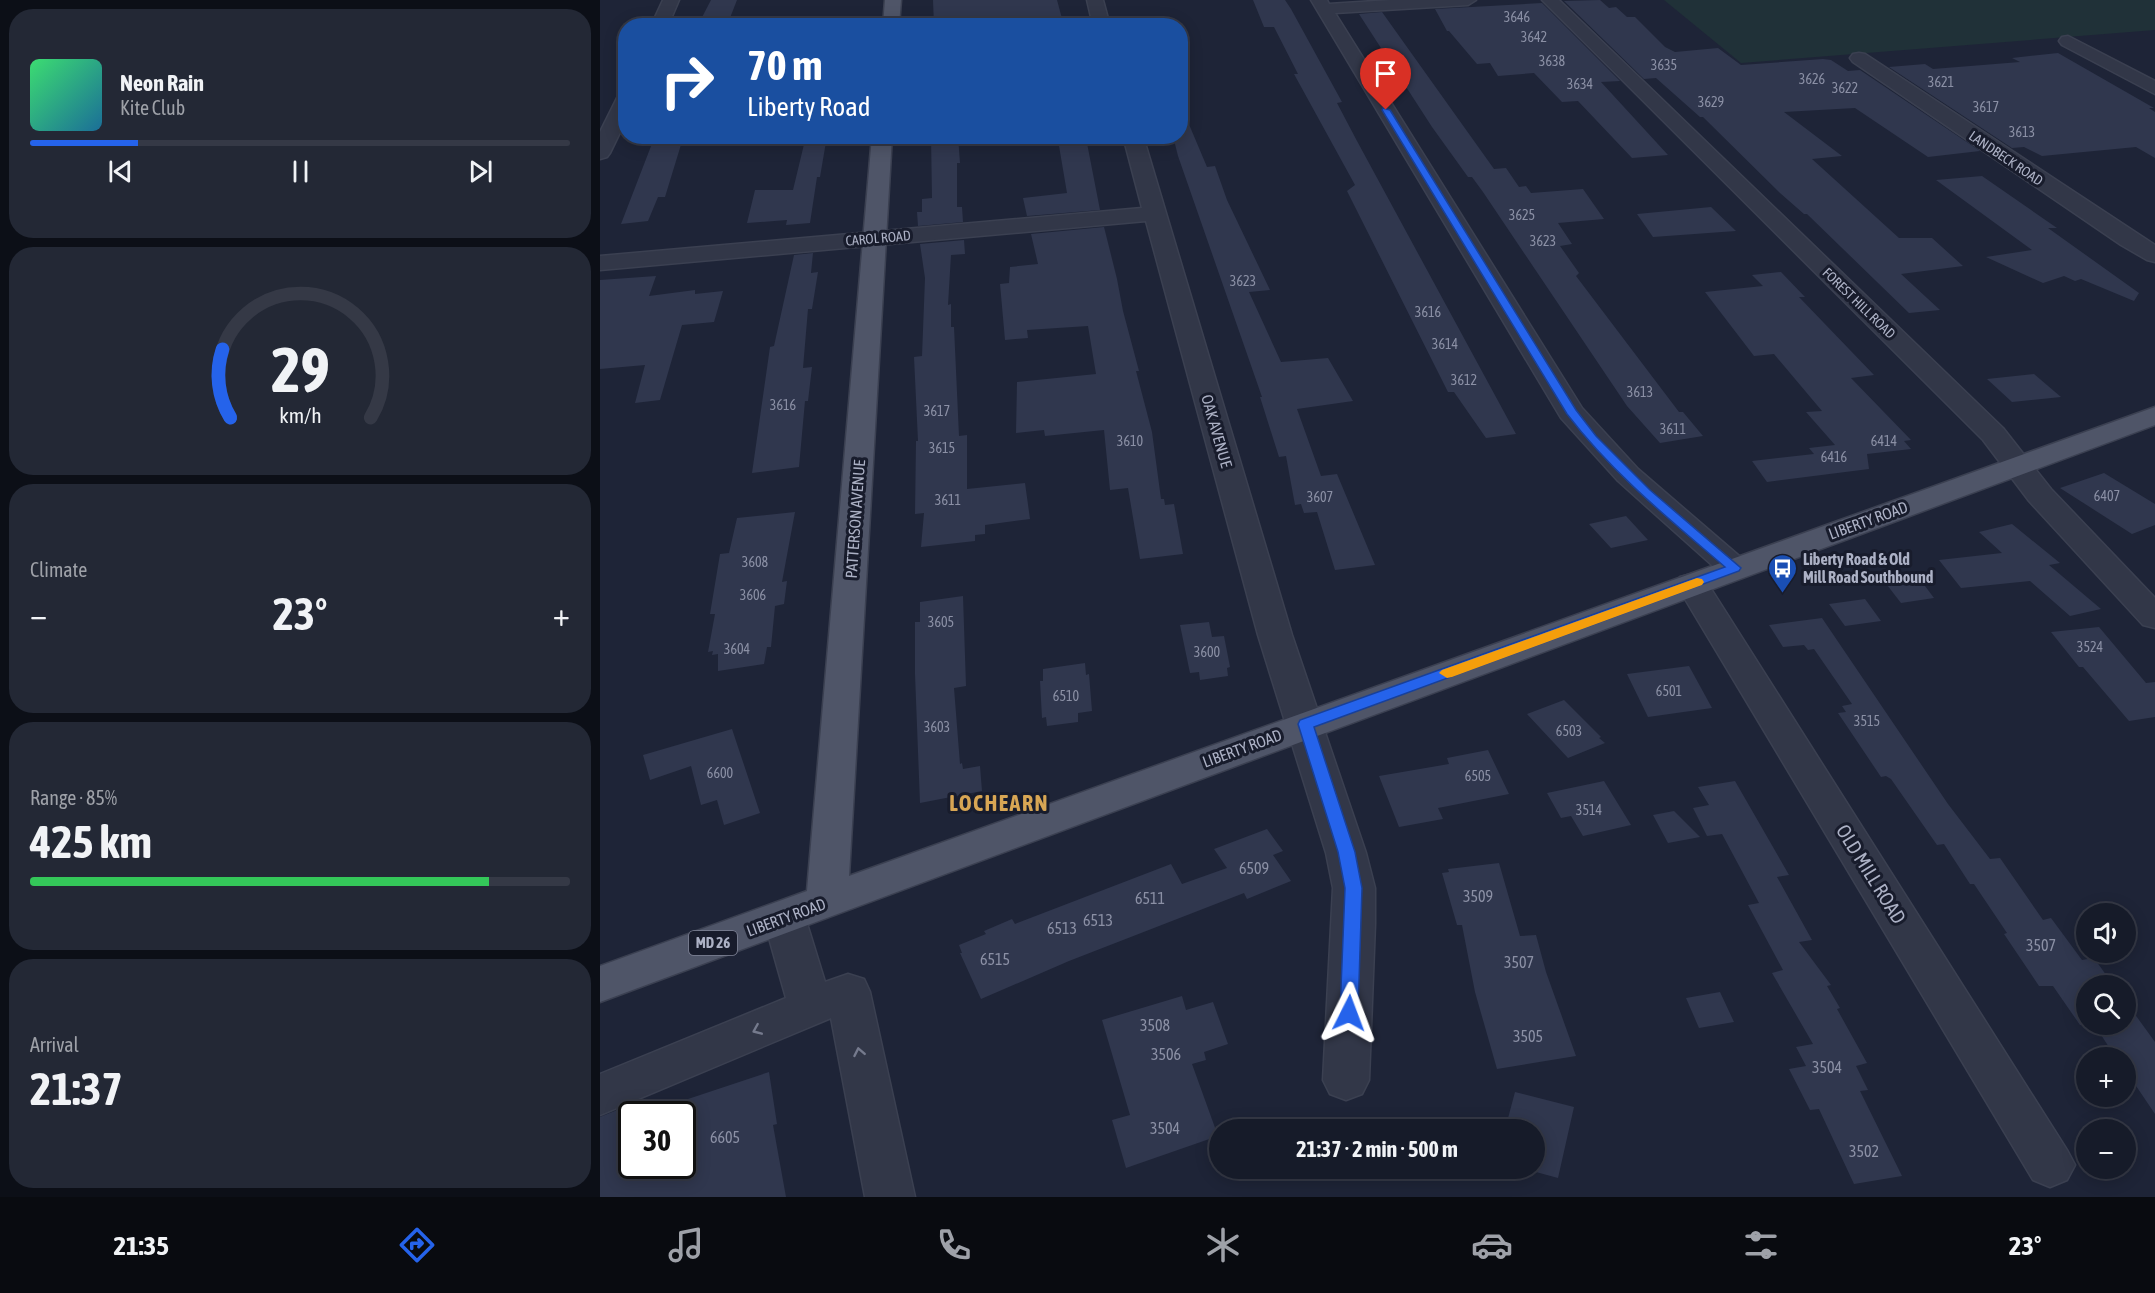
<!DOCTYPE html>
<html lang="en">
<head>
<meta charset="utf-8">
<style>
	:root { --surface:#161b29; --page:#232835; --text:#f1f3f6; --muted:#9ea1a8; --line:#353946; --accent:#2563eb }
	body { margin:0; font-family:"Asap Condensed",sans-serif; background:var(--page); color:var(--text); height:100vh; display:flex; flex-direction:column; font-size:22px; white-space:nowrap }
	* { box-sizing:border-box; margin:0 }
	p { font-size:20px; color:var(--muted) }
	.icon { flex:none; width:33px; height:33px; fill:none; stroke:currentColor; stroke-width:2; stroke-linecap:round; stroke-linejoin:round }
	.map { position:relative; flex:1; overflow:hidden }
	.sheet { display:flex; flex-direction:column; gap:9px; padding:9px; background:#0c0f17; width:600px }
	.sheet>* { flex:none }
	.hud { position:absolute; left:18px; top:18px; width:570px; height:126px; border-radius:24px; box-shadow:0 3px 15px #0003,0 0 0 2px var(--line); background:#1a4fa0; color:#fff; overflow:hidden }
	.fabs { position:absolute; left:1476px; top:903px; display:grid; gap:12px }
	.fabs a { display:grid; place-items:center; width:60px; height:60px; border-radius:50%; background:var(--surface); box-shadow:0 3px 15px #0003,0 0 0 2px var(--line); font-size:30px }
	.speed { position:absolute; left:18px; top:1101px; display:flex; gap:12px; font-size:30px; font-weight:700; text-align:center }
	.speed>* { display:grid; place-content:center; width:78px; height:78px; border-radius:50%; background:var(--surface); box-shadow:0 3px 15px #0003,0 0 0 2px var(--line); line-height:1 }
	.speed .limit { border:3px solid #111; border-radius:9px; background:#fff; color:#111 }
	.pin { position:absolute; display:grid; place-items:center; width:51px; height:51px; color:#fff; margin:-62px -26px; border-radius:50% 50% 50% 0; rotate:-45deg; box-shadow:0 0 6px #0007 }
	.pin .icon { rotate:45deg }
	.me { position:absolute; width:66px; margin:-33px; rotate:3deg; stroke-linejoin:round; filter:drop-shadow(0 0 4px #0008) }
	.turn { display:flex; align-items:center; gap:21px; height:126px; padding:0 30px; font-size:27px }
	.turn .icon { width:78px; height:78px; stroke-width:2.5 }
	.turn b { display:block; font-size:42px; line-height:51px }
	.big { font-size:45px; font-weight:700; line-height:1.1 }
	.sheet .tile { flex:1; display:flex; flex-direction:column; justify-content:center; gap:9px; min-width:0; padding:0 21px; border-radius:24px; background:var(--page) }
	.sheet .dial { align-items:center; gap:0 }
	.dial svg { height:156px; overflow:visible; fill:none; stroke:var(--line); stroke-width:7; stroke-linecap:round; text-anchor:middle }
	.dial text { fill:var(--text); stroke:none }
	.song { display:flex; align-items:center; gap:18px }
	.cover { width:72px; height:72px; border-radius:9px; background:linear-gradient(135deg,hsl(140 70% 55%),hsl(200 70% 35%)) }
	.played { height:6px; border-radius:3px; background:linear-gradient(90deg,var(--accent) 20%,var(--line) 20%) }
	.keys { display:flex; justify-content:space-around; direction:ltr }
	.heat { display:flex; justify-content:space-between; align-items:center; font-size:33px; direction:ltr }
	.charge { height:9px; border-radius:4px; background:linear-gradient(90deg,#34c759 85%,var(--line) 0) }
	.trip { position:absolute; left:609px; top:1119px; width:336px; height:60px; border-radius:30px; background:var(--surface); box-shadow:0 3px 15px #0003,0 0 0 2px var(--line); font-weight:700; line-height:60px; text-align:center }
	.tabs { display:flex; height:96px; justify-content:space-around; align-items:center; background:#090b10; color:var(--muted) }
	.tabs .icon { width:42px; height:42px }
	.tabs .selected { color:var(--accent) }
	.tabs b { font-size:27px; color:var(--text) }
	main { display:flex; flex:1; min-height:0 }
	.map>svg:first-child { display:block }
	.green { fill:#203138 }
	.building { fill:#30374e }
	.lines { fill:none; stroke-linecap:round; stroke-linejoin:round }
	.minor-casing { stroke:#3b4051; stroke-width:3 }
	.major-casing { stroke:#3b4051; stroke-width:3 }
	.minor { fill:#323748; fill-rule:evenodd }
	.major { fill:#4f5568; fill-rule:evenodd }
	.oneway { stroke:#757a8d }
	.route { fill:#2563eb; stroke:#184099; stroke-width:1.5 }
	.slow { fill:#f59e0b }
	.labels { text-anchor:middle; stroke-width:6; stroke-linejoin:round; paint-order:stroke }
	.number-label { font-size:14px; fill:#8b90a5 }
	.far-street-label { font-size:14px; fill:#acb1c5; stroke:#181c2c }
	.shield { fill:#181c2c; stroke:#808497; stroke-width:1.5 }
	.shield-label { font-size:15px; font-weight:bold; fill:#acb1c5 }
	.street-label { font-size:16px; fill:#acb1c5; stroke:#181c2c }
	.poi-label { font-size:16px; font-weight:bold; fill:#acb1c5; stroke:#181c2c; text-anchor:start }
	.near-number-label { font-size:16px; fill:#8b90a5 }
	.near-street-label { font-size:20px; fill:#acb1c5; stroke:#181c2c }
	.district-label { font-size:22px; font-weight:bold; letter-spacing:1.5px; fill:#d8a654; stroke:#181c2c }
</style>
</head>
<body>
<main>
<section class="sheet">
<div class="tile">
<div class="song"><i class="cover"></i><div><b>Neon Rain</b><p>Kite Club</p></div></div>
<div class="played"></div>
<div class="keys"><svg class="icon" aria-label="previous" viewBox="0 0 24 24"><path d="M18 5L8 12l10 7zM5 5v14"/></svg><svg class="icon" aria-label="pause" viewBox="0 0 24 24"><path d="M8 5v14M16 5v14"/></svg><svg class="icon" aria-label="next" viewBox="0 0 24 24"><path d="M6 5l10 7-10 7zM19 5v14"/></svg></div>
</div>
<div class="tile dial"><svg viewBox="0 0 100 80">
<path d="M14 69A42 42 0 1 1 86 69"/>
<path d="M14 69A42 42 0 0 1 10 34" stroke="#2563eb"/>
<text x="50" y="56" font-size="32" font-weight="700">29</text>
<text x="50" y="72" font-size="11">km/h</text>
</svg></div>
<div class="tile"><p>Climate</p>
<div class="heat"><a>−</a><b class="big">23°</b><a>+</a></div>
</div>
<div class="tile"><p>Range · 85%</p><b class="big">425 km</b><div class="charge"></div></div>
<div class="tile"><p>Arrival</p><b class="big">21:37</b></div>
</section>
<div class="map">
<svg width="1555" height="1197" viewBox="0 0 1555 1197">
	<rect width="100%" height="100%" fill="#1e2437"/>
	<path class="green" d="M1064,0H1555V30L1141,63Z"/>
	<g class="building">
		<path d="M111,0H137L128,23L98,25Z"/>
		<path d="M333,0H457L464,26H334Z"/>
		<path d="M653,0H685L691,9L742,102L737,103L757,141L916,434L886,438L854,392H848L747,191L755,185L694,74H698L674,27H664Z"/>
		<path d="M1000,0L1009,8L1016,7L1027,17H1035L1065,47L1075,52L1118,48L1141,65L1223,59L1231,60L1248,71L1260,70L1380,151L1328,157L1255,108L1184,112L1242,156L1212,159L1299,238H1332L1363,266L1301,274L1340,310L1309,313L1207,214H1204L1180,193L1103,117H1100L1056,78L1044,79L964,1Z"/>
		<path d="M942,3L1020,81L1001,82L1068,155L1032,158L978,101L962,102L934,73L898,76L890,63L877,64L849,31H847L835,9Z"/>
		<path d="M782,12L894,169L906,168L919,187L926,186L931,193L983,189L1004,219L958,223L972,244L960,246L979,273L976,276L1079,412H1083L1103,436L1060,443L1027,406L883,192L872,177H868L832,127L759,14Z"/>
		<path d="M1458,53L1554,108H1549L1555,112V158L1536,147L1442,156L1424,147L1412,148L1289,67L1325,64L1333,69L1420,62L1412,58Z"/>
		<path d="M580,103L607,167L615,166L627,200L670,290L649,292L681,362L728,358L753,401L697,409L721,476L737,474L775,565L735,570L717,512L704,513L701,504L695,505L686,456L679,457L660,397H662L578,156L573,136H580Z"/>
		<path d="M206,136H227L220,177H217L210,223L186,225L187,220L147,223L155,190H193Z"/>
		<path d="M331,136H358L360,163H357V207H362L363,222L318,226L317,212H322V199L332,198Z"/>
		<path d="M83,138L65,197H58L48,221L21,224L53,141Z"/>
		<path d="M486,138L500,210L427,216L423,198L467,193L458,140Z"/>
		<path d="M1382,176L1457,228H1448L1539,293L1534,301L1481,279L1475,281L1464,276L1443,283L1386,257L1432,250L1336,180Z"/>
		<path d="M1111,207L1136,231L1053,237L1037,214Z"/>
		<path d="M504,227L517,279L523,311L539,371H536L552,432L561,499H564L565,505L574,504L583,554L540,559L528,488L510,490L504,430L445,436L444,430L416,433L417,382L496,374L488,326L427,330L428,338L405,340L400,284L409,283L410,267L438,264L431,234Z"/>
		<path d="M364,240L365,254L351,255L348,305L351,304V327H354L359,436L367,435V489L425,483L430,519L385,525V534L375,535V541L321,547L324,513L315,514L316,441H318L314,357L322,356L325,278L320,244Z"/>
		<path d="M213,253L211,273L218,272L212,309H208L203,368L212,367L208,401H205L199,467L152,473L170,347L174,346L194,255Z"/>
		<path d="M1181,272L1205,297H1199L1274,375L1251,378L1311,440L1304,441L1311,449L1267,454L1269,469L1167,482L1152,461L1214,454L1209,448L1235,445L1206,412L1222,411L1174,354L1154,356L1105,292L1163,286L1152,275Z"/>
		<path d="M56,276L49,296L95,290V294L123,291L114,322L82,325L60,400L35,403L45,365L0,369V280Z"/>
		<path d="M1434,374L1461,397L1412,402L1387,379Z"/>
		<path d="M1504,473L1555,504V525L1532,534L1460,488Z"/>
		<path d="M195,512L182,582L187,581L184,604L175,606L171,647H167L164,664L118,671V654L112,655L113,651L108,652L115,614H110L120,554L129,553L137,518Z"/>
		<path d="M1026,516L1048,540L1011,548L989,524Z"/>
		<path d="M1412,524L1460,563L1449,565L1501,609L1470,616L1430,581L1361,588L1339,560L1402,553L1379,532Z"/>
		<path d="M1319,578L1334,598L1301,603L1284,581Z"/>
		<path d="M363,596L366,686L354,688L360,764L362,763L363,769L380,766L382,791L320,803L315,674V622H320V602Z"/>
		<path d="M1265,599L1281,621L1245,626L1229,604Z"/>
		<path d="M1222,618L1348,804L1390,859L1400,858L1443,920L1451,918L1482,960L1494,958L1514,986H1486V1024L1480,1025L1453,986H1439L1404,934L1407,933L1374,884H1370L1344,844L1337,845L1291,779L1286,776L1281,777L1238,713L1246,712L1242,706L1252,704L1214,649L1208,650L1204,645L1183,647L1169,625Z"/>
		<path d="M609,622L612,637L624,636L630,667L627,668L628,676L600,680L599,672L590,673L580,625Z"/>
		<path d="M1499,627L1546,683L1555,682V717L1529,721L1483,667H1479L1451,632Z"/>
		<path d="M485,663L486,675L489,674L492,711L478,713V722L447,726L446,717L442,718L440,681H443V669Z"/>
		<path d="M1089,666L1112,708L1048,717L1027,674Z"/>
		<path d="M964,700L1001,737L999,738L1005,743L968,758L927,714Z"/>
		<path d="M132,729L160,813L124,825L117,800L101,805L91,766L50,780L43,755Z"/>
		<path d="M888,750L909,794L838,808L843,819L799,827L779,776L849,764L847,758Z"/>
		<path d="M1004,781L1031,825L983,836L971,816L961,818L947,793Z"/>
		<path d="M1135,781L1189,875L1177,877L1212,940L1199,942L1231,985L1227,986L1240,1008L1237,1009L1267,1063L1256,1066L1268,1090L1260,1091L1302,1176L1254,1184L1219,1109L1210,1110L1189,1069L1206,1066L1196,1047L1213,1044L1172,973L1183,970L1148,905L1159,903L1122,834L1107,836L1093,808L1109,805L1098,787Z"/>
		<path d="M1074,811L1100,837L1068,843L1053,815Z"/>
		<path d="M667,829L683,851L673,855L691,881L647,899L644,893L469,961L381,999L360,953H362L359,945L386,934L384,931L412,919L415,924L571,864L582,884L627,868L614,849Z"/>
		<path d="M899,863L920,936L936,935L946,972L976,1056L897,1069L875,992L862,925H857L842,873L849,872L848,869Z"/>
		<path d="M1120,992L1134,1022L1099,1028L1086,998Z"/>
		<path d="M582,996L586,1010L613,1002L628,1044L604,1052L606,1060L592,1064L618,1136L526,1168L512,1120L530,1115L502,1020Z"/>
		<path d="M1526,1002L1555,1042V1114L1526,1071V1058H1516L1494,1024H1526Z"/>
		<path d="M169,1072L177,1124L173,1125L186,1197H0V1117L32,1104V1166H82V1101Z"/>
		<path d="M915,1092L974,1107L958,1178L921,1168H934V1130H898L901,1120L907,1122Z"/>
	</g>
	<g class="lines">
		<defs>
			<g id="minor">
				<path d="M63,0H79L68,26H51Z"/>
				<path d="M487,0H503L510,26H493Z"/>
				<path d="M711,0H727L729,4L791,0H876L868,5L735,13L982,408L1038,469L1145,561L1150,568L1145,575L1134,578L1123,575L1018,481L961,418Z"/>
				<path d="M942,0H959L1403,428L1451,489L1555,598V628L1543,625L1429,501L1383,440Z"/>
				<path d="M1468,36L1555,81V94L1462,45L1459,41L1462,37Z"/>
				<path d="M1259,53L1265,54L1555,245V262L1547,260L1521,245L1253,62L1250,58L1253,54Z"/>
				<path d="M26,92V120L10,153L7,157L0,159V132L19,94Z"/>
				<path d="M523,136H543L692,635L766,853L775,888V924L769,1080L762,1094L746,1100L730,1094L723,1080L733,888L726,853L658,635L546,221L0,270V256L542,208Z"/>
				<path d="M1092,574L1104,577L1108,584L1467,1150L1475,1165L1467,1180L1450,1187L1433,1180L1076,584L1080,577Z"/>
				<path d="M184,901L199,906L205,917L225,982L248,974L264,979L270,992L315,1197H265L231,1018L0,1115V1074L186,998L163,917L169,906Z"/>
			</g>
			<g id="major">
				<path d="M285,0H301L299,26H283Z"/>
				<path d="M272,136H292L249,876L1555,407V425L0,1002V966L207,891Z"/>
			</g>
		</defs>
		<use href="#minor" class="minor-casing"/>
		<use href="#major" class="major-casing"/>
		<use href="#minor" class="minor"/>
		<use href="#major" class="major"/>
	</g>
	<defs><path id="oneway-chevron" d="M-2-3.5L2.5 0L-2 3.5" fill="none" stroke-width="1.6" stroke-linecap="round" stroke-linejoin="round" transform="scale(1.5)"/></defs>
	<g class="oneway">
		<use href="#oneway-chevron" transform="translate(157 1030) rotate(157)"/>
		<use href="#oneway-chevron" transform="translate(259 1052) rotate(-101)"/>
	</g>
	<path class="route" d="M783,108L790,110L976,410L996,436L1050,490L1141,568L1139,571L714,727L755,852L762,888L758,1013L755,1018L749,1021L742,1018L740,1013L745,888L738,852L698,724L700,720L1125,567C1069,519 1012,473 967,414L782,110Z"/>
	<path class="slow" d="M1097,578L1102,579L1104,582L1102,585L852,677L847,678L839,673L842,670Z"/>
	<defs>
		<symbol id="bus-pin" viewBox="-11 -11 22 30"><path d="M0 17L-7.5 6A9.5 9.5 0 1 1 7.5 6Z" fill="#1a4fb4" stroke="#181c2c"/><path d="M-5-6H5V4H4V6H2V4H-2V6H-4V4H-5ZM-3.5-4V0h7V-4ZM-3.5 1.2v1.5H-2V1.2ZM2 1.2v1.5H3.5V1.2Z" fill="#fff"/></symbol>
	</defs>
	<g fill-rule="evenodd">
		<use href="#bus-pin" x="1166" y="552" width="33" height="45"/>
	</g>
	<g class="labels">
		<g class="number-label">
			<text x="917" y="22">3646</text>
			<text x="934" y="42">3642</text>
			<text x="952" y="66">3638</text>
			<text x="1064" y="70">3635</text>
			<text x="1212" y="84">3626</text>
			<text x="1341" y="87">3621</text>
			<text x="980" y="89">3634</text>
			<text x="1245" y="93">3622</text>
			<text x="1111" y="107">3629</text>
			<text x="1386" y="112">3617</text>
			<text x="1422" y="137">3613</text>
			<text x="922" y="220">3625</text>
			<text x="943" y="246">3623</text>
			<text x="643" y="286">3623</text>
			<text x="828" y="317">3616</text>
			<text x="845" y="349">3614</text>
			<text x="864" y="385">3612</text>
			<text x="1040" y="397">3613</text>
			<text x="183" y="410">3616</text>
			<text x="337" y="416">3617</text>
			<text x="1073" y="434">3611</text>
			<text x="530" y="446">3610</text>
			<text x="1284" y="446">6414</text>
			<text x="342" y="453">3615</text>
			<text x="1234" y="462">6416</text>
			<text x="1507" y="501">6407</text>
			<text x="720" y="502">3607</text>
			<text x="348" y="505">3611</text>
			<text x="155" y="567">3608</text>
			<text x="153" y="600">3606</text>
			<text x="341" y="627">3605</text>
			<text x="1490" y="652">3524</text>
			<text x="137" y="654">3604</text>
			<text x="607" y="657">3600</text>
			<text x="1069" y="696">6501</text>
			<text x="466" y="701">6510</text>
			<text x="1267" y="726">3515</text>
			<text x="337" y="732">3603</text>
			<text x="969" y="736">6503</text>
			<text x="120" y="778">6600</text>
			<text x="878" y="781">6505</text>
			<text x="989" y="815">3514</text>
		</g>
		<g class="far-street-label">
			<text transform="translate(1406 158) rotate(34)" y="5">LANDBECK ROAD</text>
			<text transform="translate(278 238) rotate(-5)" y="5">CAROL ROAD</text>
			<text transform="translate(1259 303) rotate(44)" y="5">FOREST HILL ROAD</text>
		</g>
		<rect class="shield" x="89" y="931" width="48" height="24" rx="4.5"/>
		<g class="shield-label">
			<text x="113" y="948">MD 26</text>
		</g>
		<g class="street-label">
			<text transform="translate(617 431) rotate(74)" y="6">OAK AVENUE</text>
			<text transform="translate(255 519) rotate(-86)" y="6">PATTERSON AVENUE</text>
			<text transform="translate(1268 520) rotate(-20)" y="6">LIBERTY ROAD</text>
			<text transform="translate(642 748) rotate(-20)" y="6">LIBERTY ROAD</text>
			<text transform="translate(186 917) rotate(-20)" y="6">LIBERTY ROAD</text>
		</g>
		<g class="poi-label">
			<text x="1203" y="565">Liberty Road &amp; Old<tspan x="1203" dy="18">Mill Road Southbound</tspan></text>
		</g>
		<g class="near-number-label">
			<text x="654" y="874">6509</text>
			<text x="878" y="902">3509</text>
			<text x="550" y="904">6511</text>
			<text x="498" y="926">6513</text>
			<text x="462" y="934">6513</text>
			<text x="1441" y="951">3507</text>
			<text x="395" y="965">6515</text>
			<text x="919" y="968">3507</text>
			<text x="555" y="1031">3508</text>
			<text x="928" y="1042">3505</text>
			<text x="566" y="1060">3506</text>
			<text x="1227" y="1073">3504</text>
			<text x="565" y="1134">3504</text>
			<text x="125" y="1143">6605</text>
			<text x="1264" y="1157">3502</text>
		</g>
		<g class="near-street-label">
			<text transform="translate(1271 874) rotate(58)" y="7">OLD MILL ROAD</text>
		</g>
		<g class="district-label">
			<text x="399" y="811">LOCHEARN</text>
		</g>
	</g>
</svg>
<div class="fabs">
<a><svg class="icon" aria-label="sound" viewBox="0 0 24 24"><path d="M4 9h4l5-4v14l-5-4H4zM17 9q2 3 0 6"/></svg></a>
<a><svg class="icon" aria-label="search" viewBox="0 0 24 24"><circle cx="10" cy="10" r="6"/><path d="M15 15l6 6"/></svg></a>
<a>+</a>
<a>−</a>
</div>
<div class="speed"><div class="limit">30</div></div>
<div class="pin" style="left:786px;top:110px;background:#d93025"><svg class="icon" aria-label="arrive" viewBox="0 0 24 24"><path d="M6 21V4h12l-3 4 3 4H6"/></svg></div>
<svg class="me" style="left:749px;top:1013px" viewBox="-20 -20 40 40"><path d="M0-17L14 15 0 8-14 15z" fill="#2563eb" stroke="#fff" stroke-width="4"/></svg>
<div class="trip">21:37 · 2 min · 500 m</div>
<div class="hud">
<div class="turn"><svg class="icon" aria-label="right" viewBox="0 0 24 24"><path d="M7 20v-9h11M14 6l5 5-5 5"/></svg><div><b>70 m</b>Liberty Road</div></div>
</div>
</div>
</main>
<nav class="tabs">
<b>21:35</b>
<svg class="icon selected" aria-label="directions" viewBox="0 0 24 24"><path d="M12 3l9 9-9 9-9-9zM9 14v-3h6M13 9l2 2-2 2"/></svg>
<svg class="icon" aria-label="music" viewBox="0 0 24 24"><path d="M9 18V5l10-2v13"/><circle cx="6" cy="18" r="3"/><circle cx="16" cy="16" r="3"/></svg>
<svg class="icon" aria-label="phone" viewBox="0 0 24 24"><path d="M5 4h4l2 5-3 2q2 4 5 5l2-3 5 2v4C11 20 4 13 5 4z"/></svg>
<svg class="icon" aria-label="climate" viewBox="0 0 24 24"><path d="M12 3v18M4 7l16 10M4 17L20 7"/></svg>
<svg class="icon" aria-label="car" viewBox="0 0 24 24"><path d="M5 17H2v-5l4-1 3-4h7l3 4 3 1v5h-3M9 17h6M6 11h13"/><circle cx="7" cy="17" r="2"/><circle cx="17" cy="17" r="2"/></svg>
<svg class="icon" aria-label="filters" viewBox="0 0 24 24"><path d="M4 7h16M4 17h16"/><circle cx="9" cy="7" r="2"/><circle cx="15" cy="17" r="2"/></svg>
<b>23°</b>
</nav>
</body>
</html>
